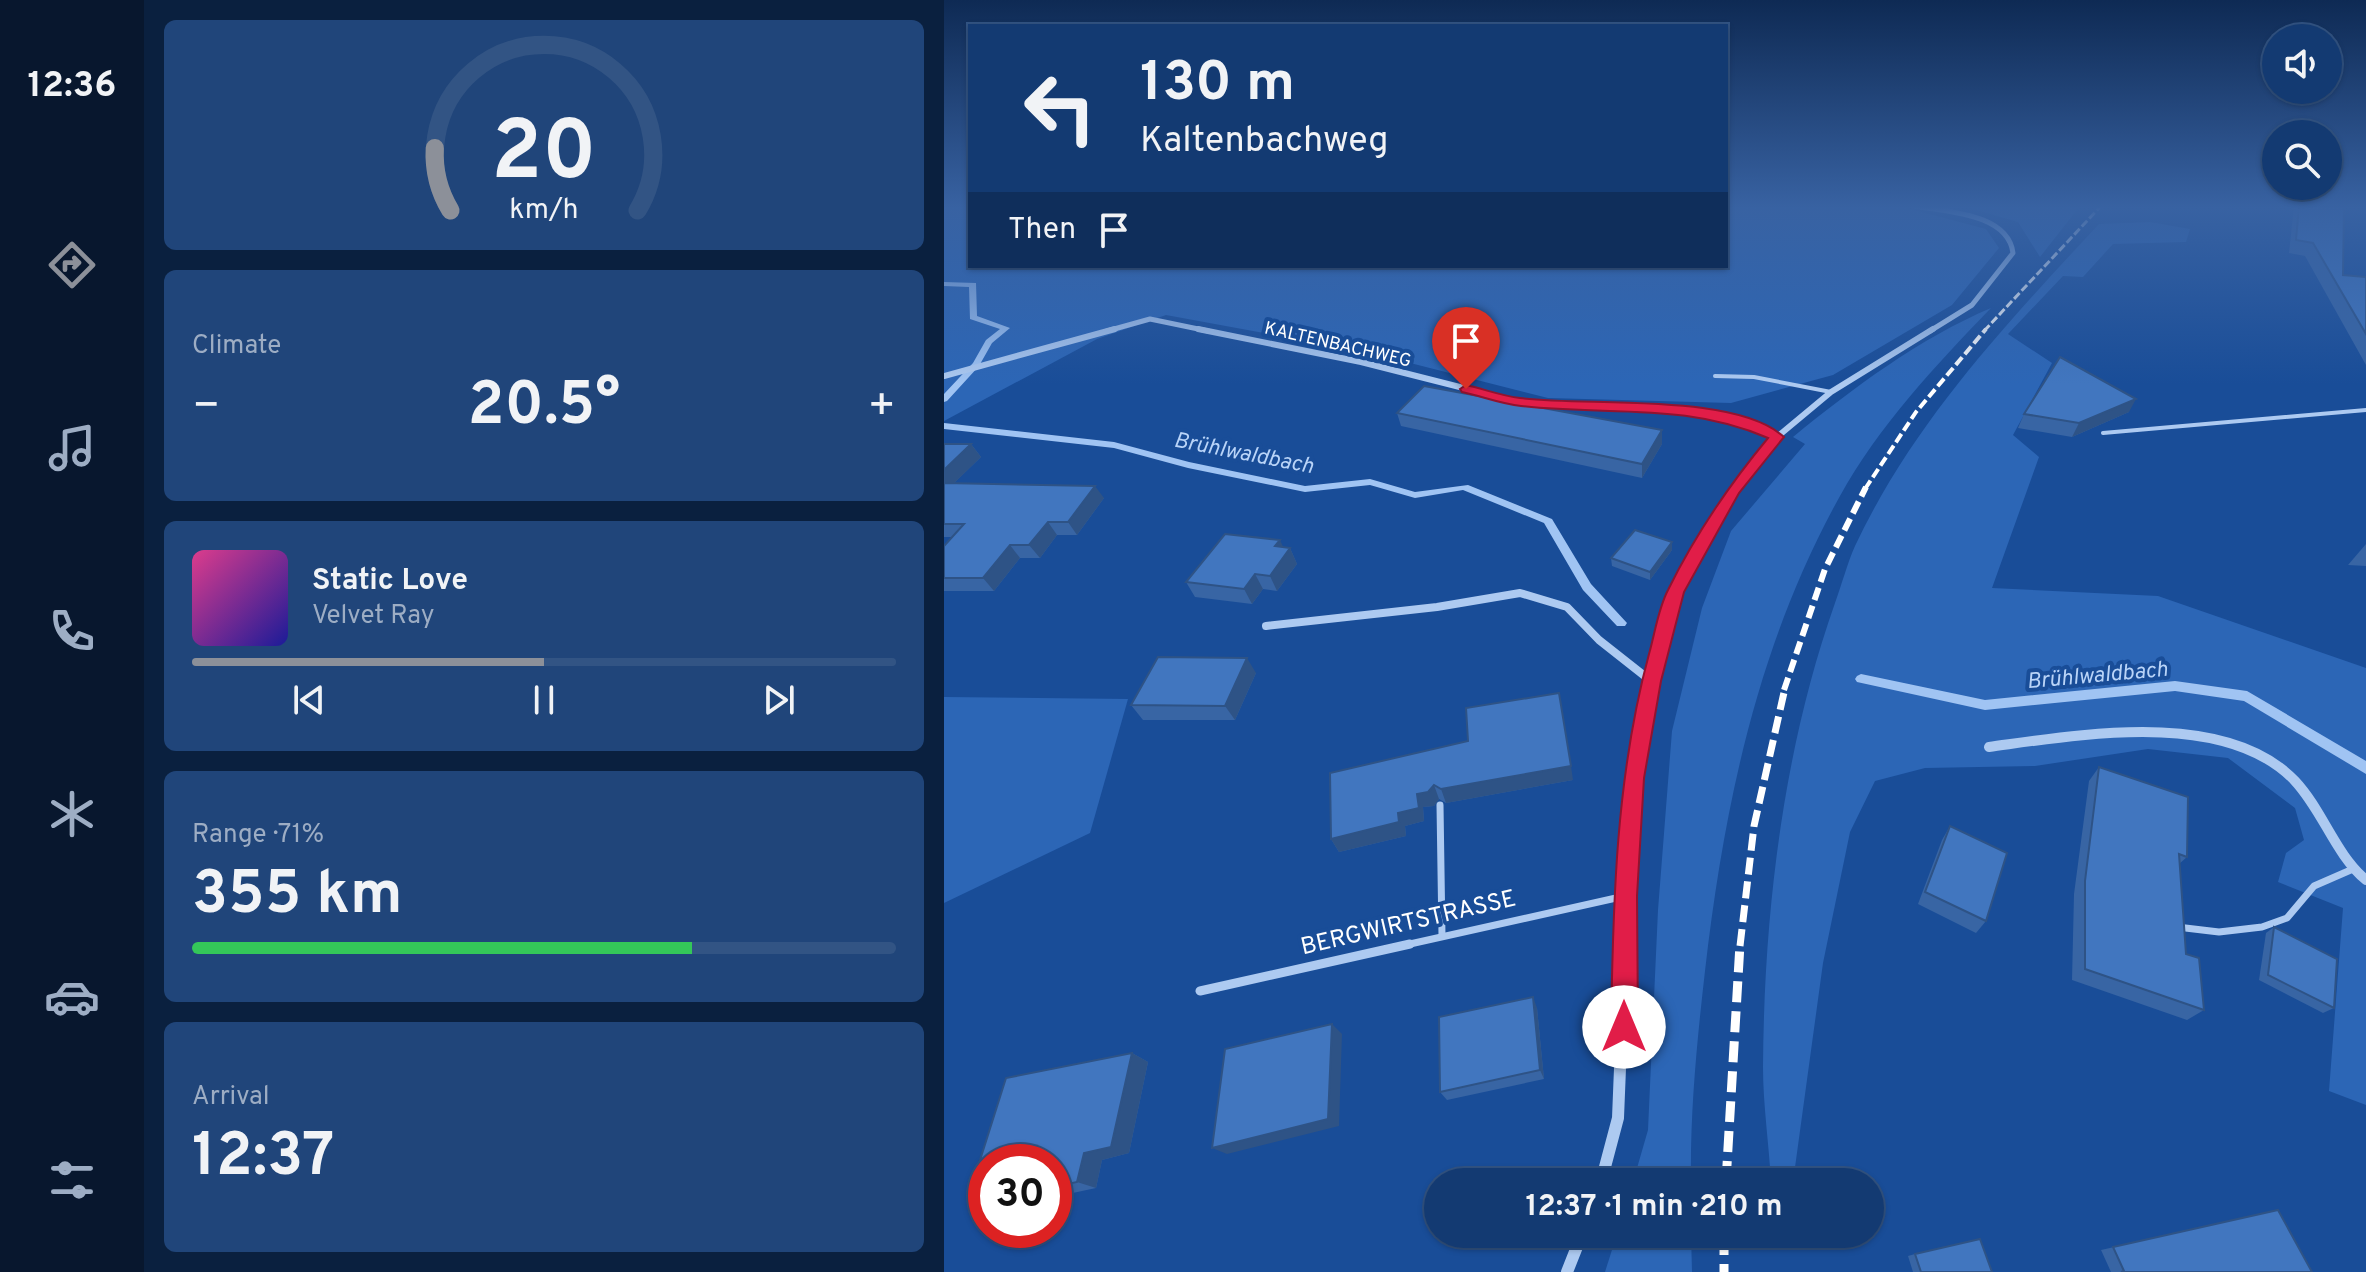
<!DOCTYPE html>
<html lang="en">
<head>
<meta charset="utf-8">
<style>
	:root { --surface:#133a72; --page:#20457a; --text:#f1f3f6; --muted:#9dadc4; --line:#325484; --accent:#8c9099 }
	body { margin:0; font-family:Overpass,sans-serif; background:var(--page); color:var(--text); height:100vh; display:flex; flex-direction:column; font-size:30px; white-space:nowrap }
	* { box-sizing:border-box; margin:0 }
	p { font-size:26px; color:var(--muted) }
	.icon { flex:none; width:44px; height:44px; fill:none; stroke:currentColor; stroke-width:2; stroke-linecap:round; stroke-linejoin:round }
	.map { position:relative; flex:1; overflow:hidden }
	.side { display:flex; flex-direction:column; gap:20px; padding:20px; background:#0a203f; width:800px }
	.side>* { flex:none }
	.guide { position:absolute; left:24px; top:24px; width:760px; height:244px; border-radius:0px; box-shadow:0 2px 6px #0004,0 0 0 2px var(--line); background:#133a72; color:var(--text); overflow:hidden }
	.controls { position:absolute; left:1318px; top:24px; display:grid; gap:16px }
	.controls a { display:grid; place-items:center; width:80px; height:80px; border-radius:50%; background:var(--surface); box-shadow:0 2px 6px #0004,0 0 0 2px var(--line); font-size:40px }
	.speed { position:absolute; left:24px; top:1144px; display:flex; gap:16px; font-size:40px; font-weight:700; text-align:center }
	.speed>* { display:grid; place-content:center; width:104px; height:104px; border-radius:50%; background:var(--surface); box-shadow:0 2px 6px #0004,0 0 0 2px var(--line); line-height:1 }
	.speed .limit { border:12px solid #d22; background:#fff; color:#111 }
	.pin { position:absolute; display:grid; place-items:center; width:68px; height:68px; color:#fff; margin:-82px -34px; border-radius:50% 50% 50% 0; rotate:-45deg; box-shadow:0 0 8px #0007 }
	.pin .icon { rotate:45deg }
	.me { position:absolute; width:88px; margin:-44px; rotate:0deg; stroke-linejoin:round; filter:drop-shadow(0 0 6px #0008) }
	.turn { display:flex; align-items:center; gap:28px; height:168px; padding:0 40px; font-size:36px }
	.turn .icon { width:104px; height:104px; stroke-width:2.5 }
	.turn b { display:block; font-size:56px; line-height:68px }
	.then { display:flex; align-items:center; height:76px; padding:0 40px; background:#0003; gap:16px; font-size:30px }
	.big { font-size:60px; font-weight:700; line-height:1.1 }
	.side .widget { flex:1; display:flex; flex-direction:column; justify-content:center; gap:12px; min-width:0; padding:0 28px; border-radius:12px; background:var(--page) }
	.side .dial { align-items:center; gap:0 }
	.dial svg { height:208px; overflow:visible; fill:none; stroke:var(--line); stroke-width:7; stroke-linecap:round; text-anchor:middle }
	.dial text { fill:var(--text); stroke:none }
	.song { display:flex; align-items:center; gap:24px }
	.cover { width:96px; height:96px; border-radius:12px; background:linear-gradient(135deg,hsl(330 70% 55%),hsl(240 70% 35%)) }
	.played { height:8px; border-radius:4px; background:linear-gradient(90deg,var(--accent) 50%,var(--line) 50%) }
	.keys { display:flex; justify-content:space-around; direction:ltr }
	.heat { display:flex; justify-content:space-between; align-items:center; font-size:44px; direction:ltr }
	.charge { height:12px; border-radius:6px; background:linear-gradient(90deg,#34c759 71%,var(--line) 0) }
	.trip { position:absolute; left:480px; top:1168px; width:460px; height:80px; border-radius:40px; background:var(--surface); box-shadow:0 2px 6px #0004,0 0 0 2px var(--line); font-weight:700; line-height:80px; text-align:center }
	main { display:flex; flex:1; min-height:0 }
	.tab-bar { display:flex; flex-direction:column; width:144px; justify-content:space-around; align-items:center; background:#08172e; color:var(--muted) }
	.tab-bar .icon { width:56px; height:56px }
	.tab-bar .current { color:var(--accent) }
	.tab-bar b { font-size:36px; color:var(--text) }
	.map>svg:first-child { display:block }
	.green { fill:#2c66b6 }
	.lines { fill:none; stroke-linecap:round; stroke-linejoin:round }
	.stream { fill:#a0c4f3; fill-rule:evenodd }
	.lane-far2 { stroke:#adcaf1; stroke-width:4 }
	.lane-far1 { stroke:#adcaf1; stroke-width:7 }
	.lane { stroke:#adcaf1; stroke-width:9 }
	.street-far4 { stroke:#adcaf1; stroke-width:5 }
	.street-far3 { stroke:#adcaf1; stroke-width:6 }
	.street-far2 { stroke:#adcaf1; stroke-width:8 }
	.street-far1 { stroke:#adcaf1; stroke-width:10 }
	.street { stroke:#adcaf1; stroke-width:12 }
	.rail-far4 { stroke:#fff; stroke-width:3; stroke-dasharray:8 3; stroke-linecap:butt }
	.rail-far3 { stroke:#fff; stroke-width:4; stroke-dasharray:10 4; stroke-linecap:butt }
	.rail-far2 { stroke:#fff; stroke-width:6; stroke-dasharray:13 6; stroke-linecap:butt }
	.rail-far1 { stroke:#fff; stroke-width:7; stroke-dasharray:17 7; stroke-linecap:butt }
	.rail { stroke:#fff; stroke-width:9; stroke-dasharray:21 9; stroke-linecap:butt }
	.wall { fill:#3865a4 }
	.shaded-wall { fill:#2e5386 }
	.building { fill:#4176bf; stroke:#2e5386; stroke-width:2 }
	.route { fill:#e11d48; stroke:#92132f; stroke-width:2 }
	.labels { text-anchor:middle; stroke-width:8; stroke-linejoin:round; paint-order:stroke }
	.far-street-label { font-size:18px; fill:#fff; stroke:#194d98 }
	.water-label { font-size:22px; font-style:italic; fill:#b9d4f8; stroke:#194d98 }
	.near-street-label { font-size:24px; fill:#fff; stroke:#194d98 }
</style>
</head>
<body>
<main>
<nav class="tab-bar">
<b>12:36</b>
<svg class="icon current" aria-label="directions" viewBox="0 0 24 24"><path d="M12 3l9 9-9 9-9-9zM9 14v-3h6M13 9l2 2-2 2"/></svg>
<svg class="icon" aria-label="music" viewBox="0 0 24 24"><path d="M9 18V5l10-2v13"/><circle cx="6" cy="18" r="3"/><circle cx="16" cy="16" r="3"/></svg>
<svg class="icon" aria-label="phone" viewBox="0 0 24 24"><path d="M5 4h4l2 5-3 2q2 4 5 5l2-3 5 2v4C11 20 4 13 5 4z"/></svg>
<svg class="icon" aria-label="climate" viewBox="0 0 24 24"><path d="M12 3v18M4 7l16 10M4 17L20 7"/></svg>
<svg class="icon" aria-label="car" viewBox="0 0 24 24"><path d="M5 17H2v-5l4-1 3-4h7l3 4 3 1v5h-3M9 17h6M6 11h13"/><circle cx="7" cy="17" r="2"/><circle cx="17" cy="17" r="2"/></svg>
<svg class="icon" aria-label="filters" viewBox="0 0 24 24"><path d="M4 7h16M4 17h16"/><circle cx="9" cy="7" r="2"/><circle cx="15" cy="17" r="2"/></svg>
</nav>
<section class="side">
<div class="widget dial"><svg viewBox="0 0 100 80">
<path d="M14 69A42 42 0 1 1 86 69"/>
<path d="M14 69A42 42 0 0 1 8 45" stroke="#8c9099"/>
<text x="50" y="56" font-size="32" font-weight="700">20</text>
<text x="50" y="72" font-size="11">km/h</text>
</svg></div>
<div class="widget"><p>Climate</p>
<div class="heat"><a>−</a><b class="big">20.5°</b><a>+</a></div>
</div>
<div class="widget">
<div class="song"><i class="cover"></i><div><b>Static Love</b><p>Velvet Ray</p></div></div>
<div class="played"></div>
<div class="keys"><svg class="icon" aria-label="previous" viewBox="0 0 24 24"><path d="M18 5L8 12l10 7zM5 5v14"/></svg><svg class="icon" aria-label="pause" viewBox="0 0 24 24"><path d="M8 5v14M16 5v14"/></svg><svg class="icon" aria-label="next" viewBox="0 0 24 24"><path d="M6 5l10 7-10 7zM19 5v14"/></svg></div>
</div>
<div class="widget"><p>Range · 71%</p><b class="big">355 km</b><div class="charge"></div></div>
<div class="widget"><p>Arrival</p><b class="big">12:37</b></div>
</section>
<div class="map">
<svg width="1422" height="1272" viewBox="0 0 1422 1272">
	<rect width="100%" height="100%" fill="#194d98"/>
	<g class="green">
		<path d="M0,206H26V266H782V206H955L1042,229L1055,248L1008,305L889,375L787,403L604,398L423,352L222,315L153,339L0,421Z"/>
		<path d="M1018,206H1136L1096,257L1074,222Z"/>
		<path d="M1206,222L1246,229L1242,242L1169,244L1139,277L1119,276L1064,334L1108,363L1069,435L1095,457L1048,588L1214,596L1422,668V1105L1385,1091L1399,908L1334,882L1342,853L1360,840L1351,808L1284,758L1204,749L1091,766L981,768L931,781L906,832L879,963L849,1182H827C825,1144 819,1105 819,1067C820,912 839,750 891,603C898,584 903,564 911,546C970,421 1062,324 1155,224Z"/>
		<path d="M1047,308C992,365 934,427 896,496C814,643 780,806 761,971C753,1041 746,1111 747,1182H689L704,1130L714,910L728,731L758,608L787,531L861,444L849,437C909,388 976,338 1047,308Z"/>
		<path d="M0,697L184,699L146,833L0,903Z"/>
		<path d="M673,1234H747L748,1272H661Z"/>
	</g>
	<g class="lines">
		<g class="stream">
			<path d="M0,282L32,283L33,316L66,328L48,343L35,366L3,401L0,402V394L29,363L42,340L56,329L26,319L25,287L0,286Z"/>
			<path d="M0,423L170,442L245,462L361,486L426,479L471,492L524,485L608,519L647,584L683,623L681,626H673L639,590L600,523L519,490L471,498L426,485L361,492L244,468L170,448L0,429Z"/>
			<path d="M917,674L1041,700L1231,681L1303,691L1422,761V774L1300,701L1231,691L1041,710L913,682L911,679L913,676Z"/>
		</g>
		<g class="lane-far2">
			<path d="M771,376L810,377L887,392"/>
			<path d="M1159,433L1422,410"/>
		</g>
		<g class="lane-far1">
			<path d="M496,805L498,936"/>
			<path d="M1233,927L1275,932L1318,927L1343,918L1370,886L1409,869"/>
			<path d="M457,946L681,896"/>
		</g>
		<path class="lane" d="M256,991L466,944"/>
		<g class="street-far4">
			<path d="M971,206C1002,212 1064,213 1069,253L1028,305L986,331"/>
			<path d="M163,331L206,319L264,331"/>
		</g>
		<g class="street-far3">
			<path d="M254,329L417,362L575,402L753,411L795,421L833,437"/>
			<path d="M0,376L171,329"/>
			<path d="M790,489L833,437L887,392L989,329"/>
		</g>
		<g class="street-far2">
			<path d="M322,626L493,607L576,593L623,607L655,640L707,681"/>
			<path d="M705,690L731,592L792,487"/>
		</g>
		<g class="street-far1">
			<path d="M1045,747C1134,735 1282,708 1351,781C1379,811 1391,854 1422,880"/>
			<path d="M681,946L689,778L706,688"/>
		</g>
		<g class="street">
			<path d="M657,1182L674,1118L681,944"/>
			<path d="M623,1272L638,1234"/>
		</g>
		<path class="rail-far4" d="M1040,331L1157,206"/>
		<path class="rail-far3" d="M921,489L972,412L1042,329"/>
		<path class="rail-far2" d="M840,690L881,569L922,487"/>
		<path class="rail-far1" d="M796,946L810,826L841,688"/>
		<g class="rail">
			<path d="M782,1182L796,944"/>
			<path d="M780,1234V1272"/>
		</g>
	</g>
	<g class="wall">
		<path d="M1350,206H1400L1399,275L1422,277V365L1361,256L1345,253Z"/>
		<path d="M1185,412L1128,437L1074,428L1080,414Z"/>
		<path d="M453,413L718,430V444L698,478L457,426Z"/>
		<path d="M0,444H27L37,457L10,483L160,498L133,535H113L96,558H76L50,591H0V546L9,537H0Z"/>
		<path d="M1422,544V566L1404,565Z"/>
		<path d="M339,547L346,548L353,564L333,591L319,589L308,604L251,597L242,582Z"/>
		<path d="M728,550L706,580L668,566L667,558Z"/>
		<path d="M312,673L291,720H199L187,705Z"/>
		<path d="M1155,767L1243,857L1235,864L1242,954L1260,1010L1243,1020L1128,980L1130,894L1145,781Z"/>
		<path d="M386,773L629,780L502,803L495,799L490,806L479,807L480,821L461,826L462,836L395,852L387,839Z"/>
		<path d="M1006,826L1042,921L1032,933L974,904L998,840Z"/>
		<path d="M1330,927L1390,1008L1379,1013L1315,980L1322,933Z"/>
		<path d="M593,1008L600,1079L503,1100L496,1092Z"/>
		<path d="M188,1053L204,1062L185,1153L158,1160L152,1188L110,1197V1162H42V1179L31,1176L62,1078Z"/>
		<path d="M1317,1214L1368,1272H1167L1157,1250Z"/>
		<path d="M971,1254L1048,1272H969L964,1256Z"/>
	</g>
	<g class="shaded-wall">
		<path d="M1192,399L1185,412L1128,437L1135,423Z"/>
		<path d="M718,430V444L698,478V464Z"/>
		<path d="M27,444L37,457L0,493V470Z"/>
		<path d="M151,486L160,498L133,535L124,522Z"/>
		<path d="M104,522L113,535L96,558L85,545Z"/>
		<path d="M336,540L342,553L346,548L353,564L333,591L326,576L331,546Z"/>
		<path d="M728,542V550L706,580V572Z"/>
		<path d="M66,545L76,558L50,591L39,578Z"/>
		<path d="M311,574L319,589L308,604L300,589Z"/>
		<path d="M303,658L312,673L291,720L281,706Z"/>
		<path d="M627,766L629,780L502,803L497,789Z"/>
		<path d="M490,785L495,799L490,806L479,807L480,821L461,826L462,836L395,852L387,839L454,813L473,794Z"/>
		<path d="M589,997L593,1008L600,1079L596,1070Z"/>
		<path d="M388,1024L398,1034L395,1126L283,1154L268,1148Z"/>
		<path d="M188,1053L204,1062L185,1153L158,1160L152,1188L133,1182L140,1153Z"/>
	</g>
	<g class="building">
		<path d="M1355,206H1400L1399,275L1422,277V334L1369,243L1352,240Z"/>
		<path d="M1116,357L1192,399L1135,423L1080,414Z"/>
		<path d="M480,386L718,430L698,464L453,413Z"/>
		<path d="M0,444H27L0,470Z"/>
		<path d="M0,483L151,486L124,522H104L85,545H66L39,578H0V546L20,524H0Z"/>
		<path d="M691,530L728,542L706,572L667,558Z"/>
		<path d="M281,534L336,540L331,546L346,548L326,576L311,574L300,589L242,582Z"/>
		<path d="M214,657L303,658L281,706L187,705Z"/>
		<path d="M615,693L627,766L497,789L490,785L484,792L473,794L475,808L454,813L455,822L387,839L386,773L524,741L522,708Z"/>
		<path d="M1155,767L1244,797L1243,857L1235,854L1242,954L1255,958L1260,1010L1141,969V881Z"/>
		<path d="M1006,826L1063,853L1042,921L981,892Z"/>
		<path d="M1330,927L1393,959L1390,1008L1324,975Z"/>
		<path d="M589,997L596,1070L496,1092L495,1017Z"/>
		<path d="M388,1024L384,1119L268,1148L281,1049Z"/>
		<path d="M188,1053L167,1147L140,1153L133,1182L110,1187V1162H42V1174L31,1176L62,1078Z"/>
		<path d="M1334,1210L1368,1272H1177L1180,1271L1169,1247Z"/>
		<path d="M1036,1239L1048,1272H977L971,1254Z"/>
	</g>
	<linearGradient id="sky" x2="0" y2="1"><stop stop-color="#0e2a54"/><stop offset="0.54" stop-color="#3862a2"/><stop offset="1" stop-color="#3862a2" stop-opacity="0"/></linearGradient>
	<rect width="1422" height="384" fill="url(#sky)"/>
	<path class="route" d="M522,385C540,389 558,396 576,398C642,407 791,392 840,437L795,493L740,592L717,681L700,778L693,896L694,1027L690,1037L680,1041L671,1037L667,1027C669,901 672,776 705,654C711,633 714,609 724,590C751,535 785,485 824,438C741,402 665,416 577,406C557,404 537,396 518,392L516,389Z"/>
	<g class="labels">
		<g class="far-street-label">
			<text transform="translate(394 344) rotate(13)" y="6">KALTENBACHWEG</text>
		</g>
		<g class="water-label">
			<text transform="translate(300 452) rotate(11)" y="8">Brühlwaldbach</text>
			<text transform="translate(1153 674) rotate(-5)" y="8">Brühlwaldbach</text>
		</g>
		<g class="near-street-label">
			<text transform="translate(464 922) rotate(-13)" y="8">BERGWIRTSTRASSE</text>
		</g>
	</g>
</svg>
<div class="controls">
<a><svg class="icon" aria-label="sound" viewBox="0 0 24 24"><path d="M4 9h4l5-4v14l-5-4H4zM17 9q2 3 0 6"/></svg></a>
<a><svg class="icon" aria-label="search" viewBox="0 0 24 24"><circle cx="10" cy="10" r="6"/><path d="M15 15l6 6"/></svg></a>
</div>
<div class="speed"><div class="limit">30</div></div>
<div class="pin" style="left:522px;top:389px;background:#d93025"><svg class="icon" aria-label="arrive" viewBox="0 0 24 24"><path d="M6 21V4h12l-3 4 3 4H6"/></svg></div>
<svg class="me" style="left:680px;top:1027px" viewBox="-20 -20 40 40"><circle r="19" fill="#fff"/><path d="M0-13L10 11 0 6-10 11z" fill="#e11d48"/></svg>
<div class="trip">12:37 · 1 min · 210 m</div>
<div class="guide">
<div class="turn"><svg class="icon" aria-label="left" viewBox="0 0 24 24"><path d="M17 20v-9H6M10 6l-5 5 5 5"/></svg><div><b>130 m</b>Kaltenbachweg</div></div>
<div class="then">Then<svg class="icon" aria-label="arrive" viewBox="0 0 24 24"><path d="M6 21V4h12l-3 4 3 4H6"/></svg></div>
</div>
</div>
</main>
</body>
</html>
